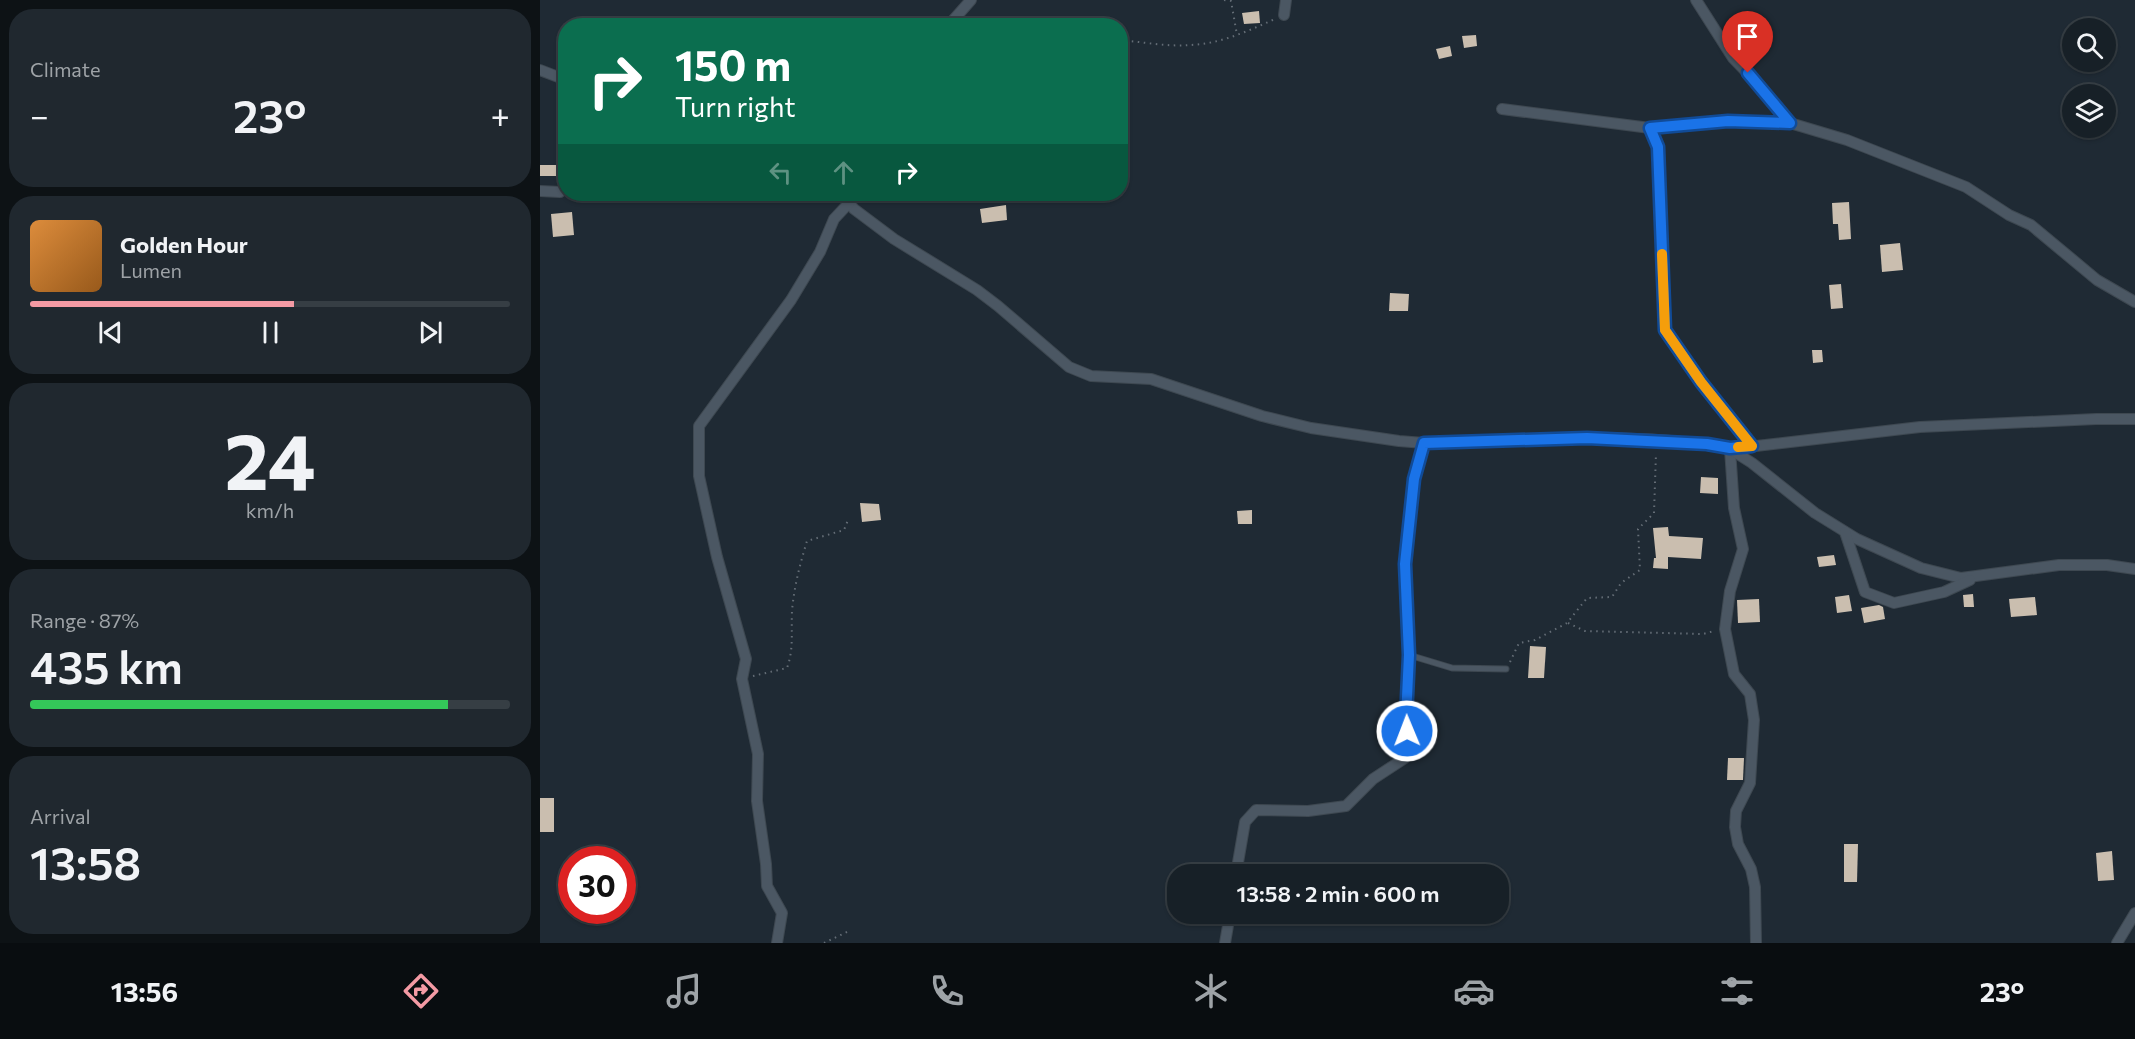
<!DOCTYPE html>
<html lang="en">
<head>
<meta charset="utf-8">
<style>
	:root { --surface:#172027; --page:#20282f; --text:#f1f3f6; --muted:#9ea3a7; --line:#363e44; --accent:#f49aa4 }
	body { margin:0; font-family:Commissioner,sans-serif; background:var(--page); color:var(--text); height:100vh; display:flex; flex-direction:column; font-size:22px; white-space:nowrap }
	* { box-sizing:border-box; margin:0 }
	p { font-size:20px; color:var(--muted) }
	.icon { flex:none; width:33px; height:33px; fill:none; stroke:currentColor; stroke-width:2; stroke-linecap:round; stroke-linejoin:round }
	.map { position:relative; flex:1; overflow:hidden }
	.drawer { display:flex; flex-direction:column; gap:9px; padding:9px; background:#0d1215; width:540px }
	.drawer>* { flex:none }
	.guide { position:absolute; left:18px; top:18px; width:570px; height:183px; border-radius:24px; box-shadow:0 2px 4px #0004,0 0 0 2px var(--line); background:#0b6e4f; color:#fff; overflow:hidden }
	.fabs { position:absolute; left:1522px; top:18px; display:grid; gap:12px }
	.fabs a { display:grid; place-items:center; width:54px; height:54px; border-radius:50%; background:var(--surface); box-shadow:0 2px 4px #0004,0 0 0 2px var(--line); font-size:30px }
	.speed { position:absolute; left:18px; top:846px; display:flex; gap:12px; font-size:30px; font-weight:700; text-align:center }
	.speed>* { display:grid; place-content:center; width:78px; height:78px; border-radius:50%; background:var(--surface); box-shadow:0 2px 4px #0004,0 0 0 2px var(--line); line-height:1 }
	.speed .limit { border:9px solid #d22; background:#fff; color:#111 }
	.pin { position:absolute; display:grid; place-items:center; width:51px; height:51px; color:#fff; margin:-62px -26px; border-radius:50% 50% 50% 0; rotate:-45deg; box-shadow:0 0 6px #0007 }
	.pin .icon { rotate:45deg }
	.me { position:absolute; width:66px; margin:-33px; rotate:359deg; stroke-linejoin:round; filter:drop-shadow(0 0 4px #0008) }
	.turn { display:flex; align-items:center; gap:21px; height:126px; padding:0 18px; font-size:27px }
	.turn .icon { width:78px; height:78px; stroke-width:2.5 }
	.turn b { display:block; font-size:42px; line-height:51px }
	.lanes { display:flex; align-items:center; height:57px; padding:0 18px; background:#0003; justify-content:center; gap:30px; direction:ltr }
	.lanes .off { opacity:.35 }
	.big { font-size:45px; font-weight:600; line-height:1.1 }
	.drawer .tile { flex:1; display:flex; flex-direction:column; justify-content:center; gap:9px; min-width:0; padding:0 21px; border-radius:24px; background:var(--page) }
	.drawer .dial { align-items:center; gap:0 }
	.dial b { font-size:78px; line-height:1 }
	.song { display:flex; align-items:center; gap:18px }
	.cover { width:72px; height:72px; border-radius:9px; background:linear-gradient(135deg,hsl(30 70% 55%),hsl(30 70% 35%)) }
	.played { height:6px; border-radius:3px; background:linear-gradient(90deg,var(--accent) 55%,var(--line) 55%) }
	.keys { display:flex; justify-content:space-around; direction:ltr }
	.heat { display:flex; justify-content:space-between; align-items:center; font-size:33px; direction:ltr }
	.charge { height:9px; border-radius:4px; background:linear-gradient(90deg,#34c759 87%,var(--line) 0) }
	.trip { position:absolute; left:627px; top:864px; width:342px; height:60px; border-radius:24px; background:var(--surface); box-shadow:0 2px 4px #0004,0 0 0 2px var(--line); font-weight:600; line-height:60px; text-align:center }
	.menu { display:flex; height:96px; justify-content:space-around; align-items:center; background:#090d10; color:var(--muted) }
	.menu .icon { width:42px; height:42px }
	.menu .on { color:var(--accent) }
	.menu b { font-size:27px; color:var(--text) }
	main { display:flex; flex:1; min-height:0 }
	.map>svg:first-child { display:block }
	.building { fill:#cabeaf }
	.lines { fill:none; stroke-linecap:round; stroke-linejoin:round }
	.lane-casing { stroke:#3e4851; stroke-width:7 }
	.street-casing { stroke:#3e4851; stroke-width:12 }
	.path { stroke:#646d76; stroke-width:2; stroke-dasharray:1.5 4.5; stroke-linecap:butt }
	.lane { stroke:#4b5763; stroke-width:5 }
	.street { stroke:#4b5763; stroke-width:10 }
	.route-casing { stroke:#114b97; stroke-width:15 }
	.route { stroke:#1a73e8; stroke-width:10 }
	.slow { stroke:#f59e0b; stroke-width:10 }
</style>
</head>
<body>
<main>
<section class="drawer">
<div class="tile"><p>Climate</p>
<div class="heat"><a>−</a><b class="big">23°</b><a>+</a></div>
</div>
<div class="tile">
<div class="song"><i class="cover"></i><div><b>Golden Hour</b><p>Lumen</p></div></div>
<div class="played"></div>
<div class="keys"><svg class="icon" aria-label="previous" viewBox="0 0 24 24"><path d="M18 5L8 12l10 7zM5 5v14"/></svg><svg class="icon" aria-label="pause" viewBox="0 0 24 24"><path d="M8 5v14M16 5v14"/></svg><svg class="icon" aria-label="next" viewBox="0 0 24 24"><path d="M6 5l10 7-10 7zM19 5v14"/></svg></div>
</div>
<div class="tile dial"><b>24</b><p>km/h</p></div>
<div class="tile"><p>Range · 87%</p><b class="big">435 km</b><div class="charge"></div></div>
<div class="tile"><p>Arrival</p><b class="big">13:58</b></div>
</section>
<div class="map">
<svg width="1595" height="943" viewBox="0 0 1595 943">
	<rect width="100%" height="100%" fill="#1f2a34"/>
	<g class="building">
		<path d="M719,11L720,23L704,24L702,13Z"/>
		<path d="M936,35L937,46L924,48L922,36Z"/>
		<path d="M910,46L912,56L899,59L896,49Z"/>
		<rect x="0" y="165" width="26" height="11"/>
		<path d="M1309,202L1311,239L1299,240L1298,224H1293L1292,203Z"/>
		<path d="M466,205L467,220L442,223L440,209Z"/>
		<path d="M32,212L34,235L13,237L11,214Z"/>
		<path d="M1360,243L1363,270L1342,272L1340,245Z"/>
		<path d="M1301,284L1303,308L1291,309L1289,285Z"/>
		<path d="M850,293L869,294L868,311H849Z"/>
		<path d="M1272,350H1282L1283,362L1273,363Z"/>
		<path d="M1161,477L1178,478V494L1160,493Z"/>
		<path d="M320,503L339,504L341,520L322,522Z"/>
		<path d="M712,510V524H698L697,511Z"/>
		<path d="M1128,527L1129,536L1163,538L1161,559L1128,557V569L1113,568L1114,558H1116L1113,528Z"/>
		<path d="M1294,555L1296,565L1279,567L1277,557Z"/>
		<path d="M1433,594L1434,607H1424L1423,595Z"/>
		<path d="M1309,595L1312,611L1297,613L1295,597Z"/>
		<path d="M1495,597L1497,615L1471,617L1469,599Z"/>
		<path d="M1219,599L1220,622L1198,623L1197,600Z"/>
		<path d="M1339,605L1343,607L1345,619L1324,623L1321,608Z"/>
		<path d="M990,646L1006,647L1004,678H988Z"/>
		<path d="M1188,758H1204L1203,780H1187Z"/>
		<rect x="0" y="798" width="14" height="34"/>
		<path d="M1304,844H1318L1317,882H1304Z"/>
		<path d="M1572,851L1574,880L1558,881L1556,853Z"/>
	</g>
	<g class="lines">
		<defs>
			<path id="lane" d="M869,655L912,668L966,669"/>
			<g id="street">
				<path d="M1156,0L1193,58L1223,89L1250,123"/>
				<path d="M744,15L746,0"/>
				<path d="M408,26L431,0"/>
				<path d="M0,70L26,80"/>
				<path d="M962,109L1110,128L1118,147L1125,330L1161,382L1212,446"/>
				<path d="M1110,128L1188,121L1250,123L1307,140L1426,187L1469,215L1491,225L1557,280L1595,302"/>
				<path d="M0,191L20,192"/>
				<path d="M301,194L314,209L354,239L437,290L458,306L529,367L551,376L611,379L722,416L771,428L859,441L884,443C986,443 1089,429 1190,449L1380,427L1556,419H1595"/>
				<path d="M1190,449L1194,508L1203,549L1190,591L1185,629L1194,674L1210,694L1214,720L1210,783L1196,811L1195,827L1198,844L1211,869L1215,887L1216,943"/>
				<path d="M1190,449L1212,463L1275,513L1317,539L1381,568L1421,578L1519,565H1567L1595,569"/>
				<path d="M1305,532L1325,592L1354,603L1404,592L1430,580"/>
				<path d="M696,874L705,822L716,810L768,811L806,806L833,779L865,758L868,744L865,718L869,655L865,564L874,479L884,443"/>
				<path d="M237,943L242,913L227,886L226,864L217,801L218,754L202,679L206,659L177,557L159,476V426L251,300L280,252L294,219L309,203L314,194"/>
				<path d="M685,943L690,914"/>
				<path d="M1577,943L1595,913"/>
			</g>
		</defs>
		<use href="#lane" class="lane-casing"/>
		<use href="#street" class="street-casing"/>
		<g class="path">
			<path d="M684,0L691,1L697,35"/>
			<path d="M580,40C603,42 628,47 650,45C680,44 708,31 735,19"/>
			<path d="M1028,623L1045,631L1163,634L1174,631"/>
			<path d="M970,662L979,643L995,640L1027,623L1047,598L1072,597L1081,583L1100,570L1098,529L1114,513L1116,453"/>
			<path d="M213,676L247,668C254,649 251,631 252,611C254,587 260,564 267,541L304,530L308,520"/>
			<path d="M284,943L309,931"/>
		</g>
		<use href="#lane" class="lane"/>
		<use href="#street" class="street"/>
	</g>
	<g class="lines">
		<defs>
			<path id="route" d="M867,731L866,718L869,655L865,564L874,479L884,443L1047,438L1167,444L1190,448L1212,446L1161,382L1125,330L1118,147L1110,128L1188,121L1250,123L1208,73"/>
		</defs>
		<use href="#route" class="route-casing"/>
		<use href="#route" class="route"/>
		<path class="slow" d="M1122,254L1125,330L1161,382L1212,446L1198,447"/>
	</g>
</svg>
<div class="fabs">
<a><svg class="icon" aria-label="search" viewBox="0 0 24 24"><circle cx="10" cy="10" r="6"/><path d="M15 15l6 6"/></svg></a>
<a><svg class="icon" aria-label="layers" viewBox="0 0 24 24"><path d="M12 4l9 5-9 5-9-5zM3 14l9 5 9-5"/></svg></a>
</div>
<div class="speed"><div class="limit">30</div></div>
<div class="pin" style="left:1208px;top:73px;background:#d93025"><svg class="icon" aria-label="arrive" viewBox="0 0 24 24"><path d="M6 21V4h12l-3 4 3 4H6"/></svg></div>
<svg class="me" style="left:867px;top:731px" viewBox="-20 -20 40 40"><circle r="17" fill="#1a73e8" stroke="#fff" stroke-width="3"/><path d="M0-11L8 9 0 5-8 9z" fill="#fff"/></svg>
<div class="trip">13:58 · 2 min · 600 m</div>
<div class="guide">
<div class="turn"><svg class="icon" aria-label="right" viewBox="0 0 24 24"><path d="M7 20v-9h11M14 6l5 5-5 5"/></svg><div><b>150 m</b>Turn right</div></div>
<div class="lanes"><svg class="icon off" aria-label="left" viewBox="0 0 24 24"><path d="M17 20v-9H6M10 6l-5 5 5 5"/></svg><svg class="icon off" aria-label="ahead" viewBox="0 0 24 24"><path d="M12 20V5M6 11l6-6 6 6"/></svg><svg class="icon" aria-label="right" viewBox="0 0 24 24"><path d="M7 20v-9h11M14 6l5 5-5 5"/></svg></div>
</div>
</div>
</main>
<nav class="menu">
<b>13:56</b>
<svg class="icon on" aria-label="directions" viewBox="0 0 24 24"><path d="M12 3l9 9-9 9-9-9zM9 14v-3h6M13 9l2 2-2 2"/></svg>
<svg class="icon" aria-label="music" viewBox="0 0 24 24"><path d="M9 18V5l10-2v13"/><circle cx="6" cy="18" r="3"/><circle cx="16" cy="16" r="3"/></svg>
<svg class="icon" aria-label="phone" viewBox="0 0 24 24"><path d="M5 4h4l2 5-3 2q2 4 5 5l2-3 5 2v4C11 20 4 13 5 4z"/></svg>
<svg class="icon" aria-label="climate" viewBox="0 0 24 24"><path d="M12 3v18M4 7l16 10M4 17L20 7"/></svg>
<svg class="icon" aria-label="car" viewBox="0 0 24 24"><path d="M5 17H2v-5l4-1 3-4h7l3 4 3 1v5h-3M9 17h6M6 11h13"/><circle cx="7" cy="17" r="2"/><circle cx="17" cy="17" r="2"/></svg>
<svg class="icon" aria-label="filters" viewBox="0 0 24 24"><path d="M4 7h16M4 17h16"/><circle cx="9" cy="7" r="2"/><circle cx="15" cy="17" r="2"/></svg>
<b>23°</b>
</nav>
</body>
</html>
